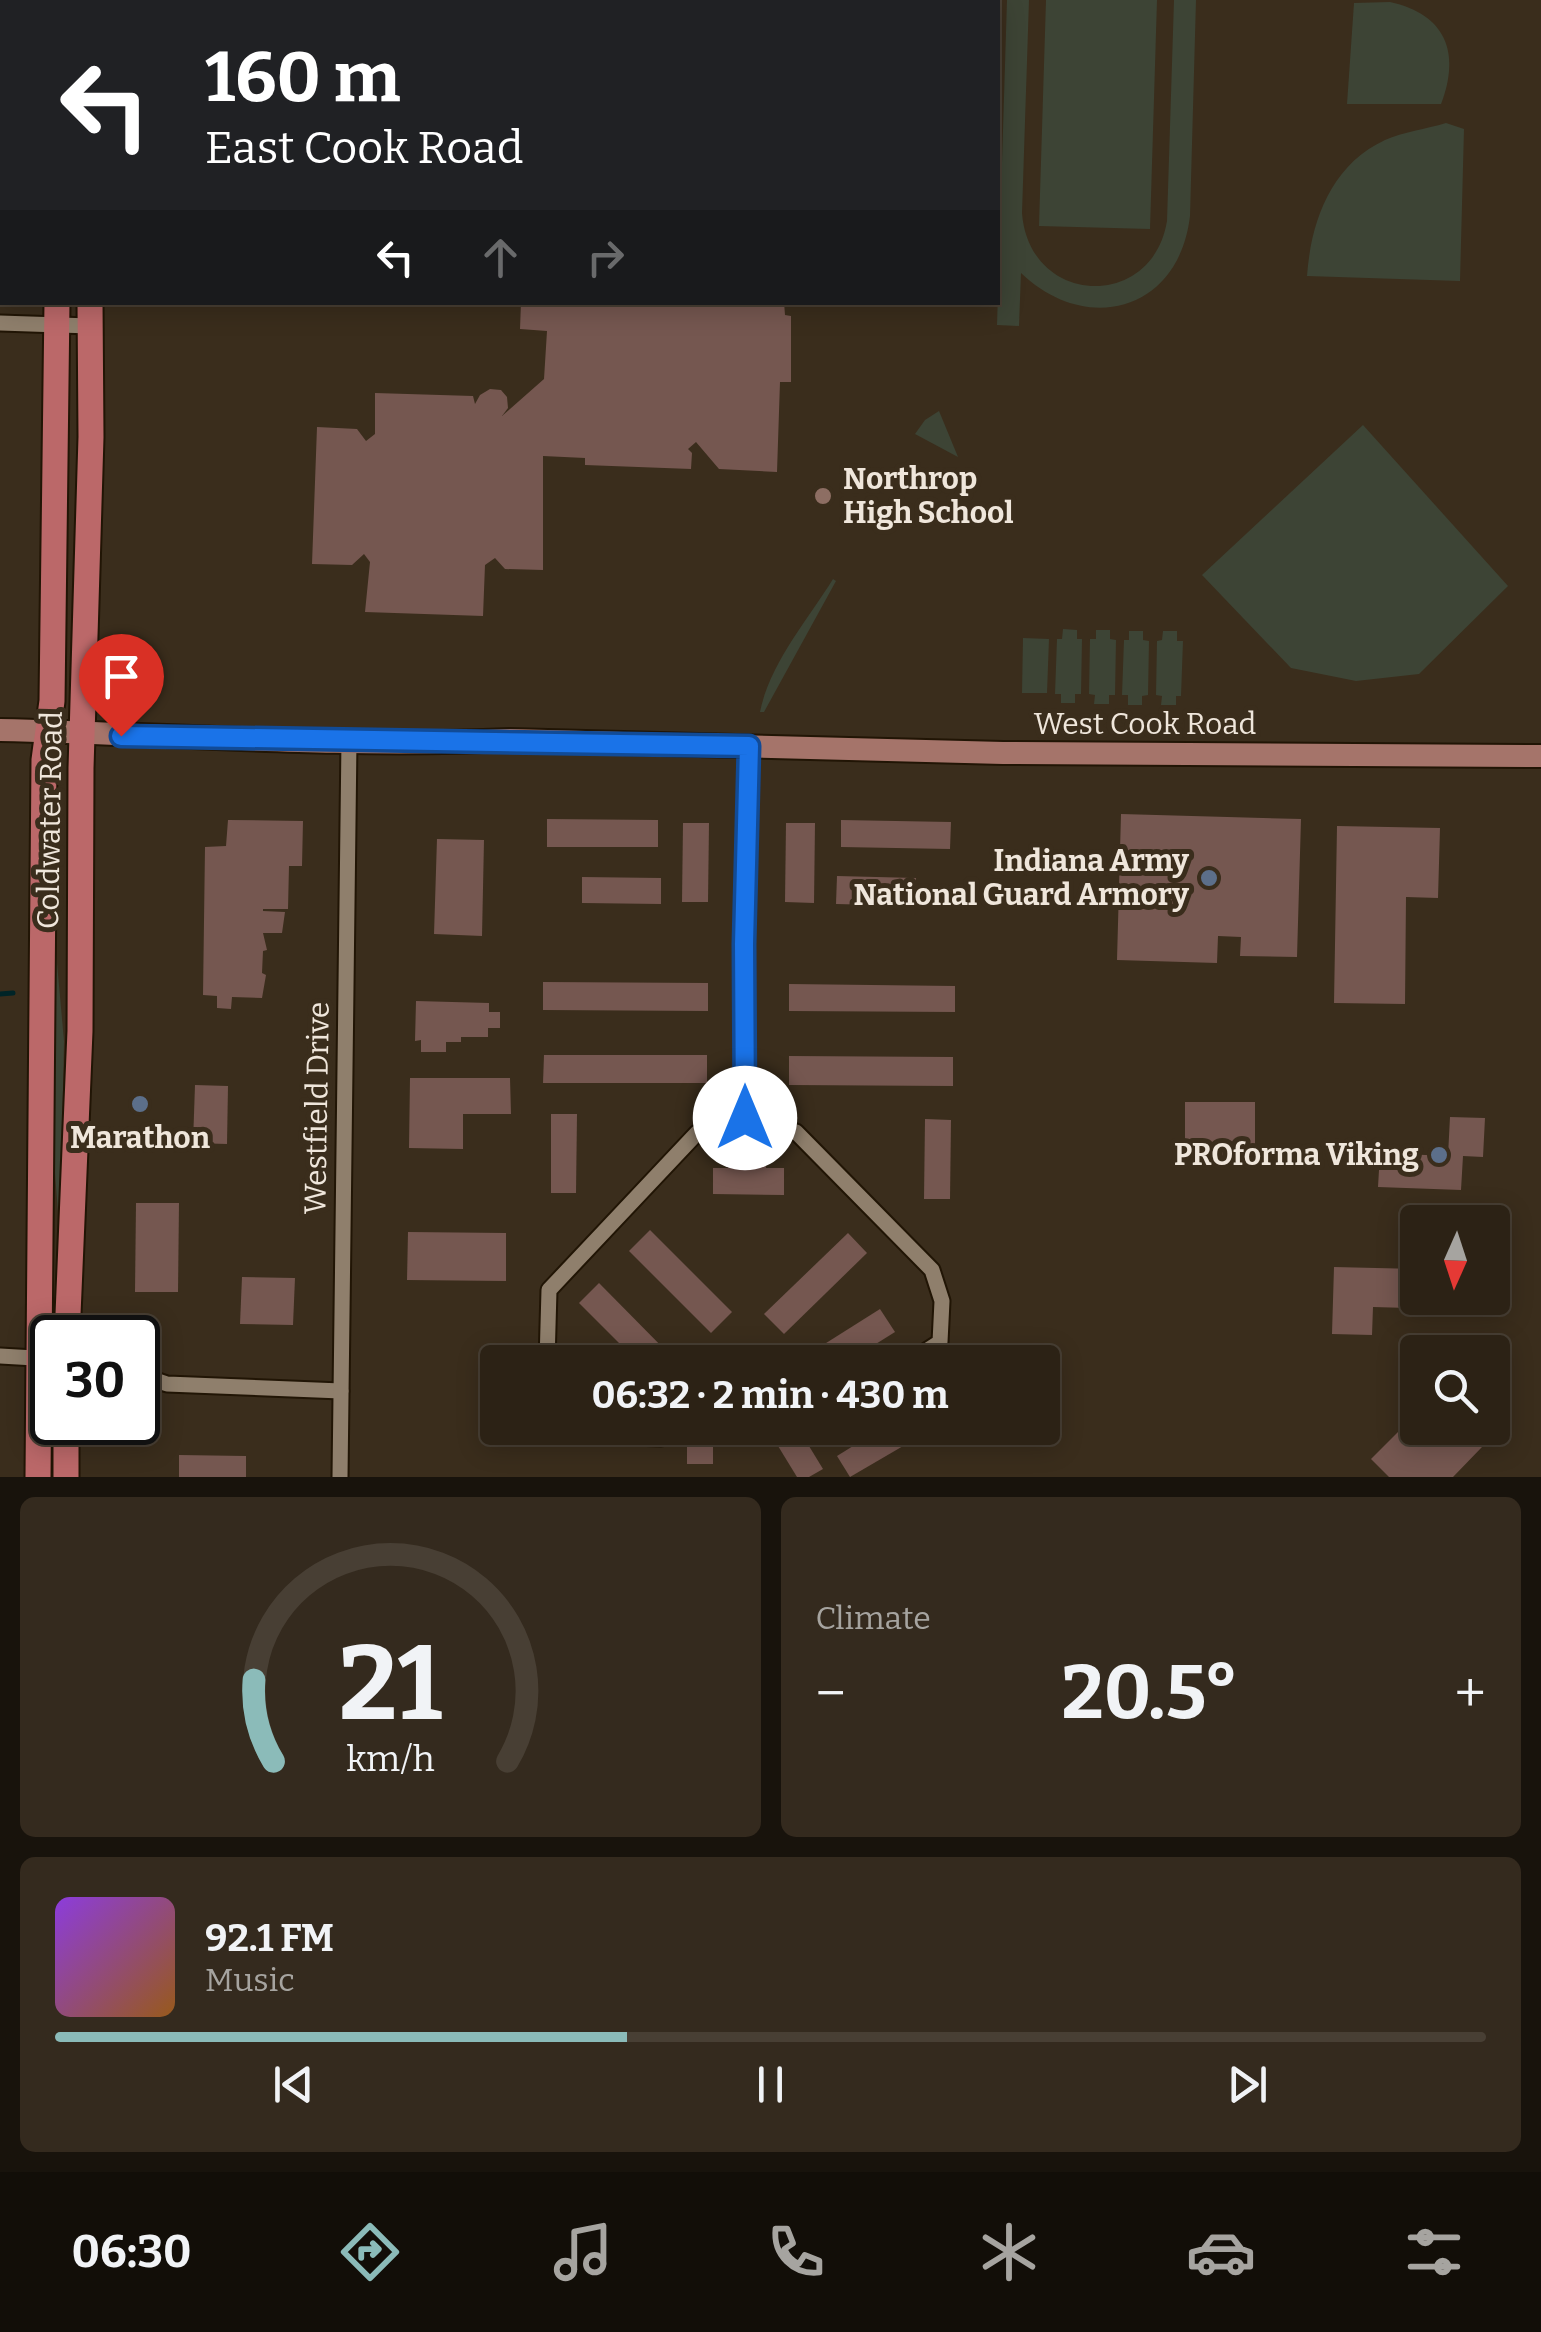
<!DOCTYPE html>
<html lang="en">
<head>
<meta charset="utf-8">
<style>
	:root { --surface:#2c2215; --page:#342a1e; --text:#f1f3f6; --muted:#a6a4a0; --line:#483f34; --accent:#8bbbb9 }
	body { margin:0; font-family:Bitter,serif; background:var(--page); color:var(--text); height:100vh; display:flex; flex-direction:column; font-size:38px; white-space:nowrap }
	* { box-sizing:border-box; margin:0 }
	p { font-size:32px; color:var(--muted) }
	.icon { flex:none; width:55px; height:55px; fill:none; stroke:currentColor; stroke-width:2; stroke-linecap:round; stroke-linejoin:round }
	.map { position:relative; height:1477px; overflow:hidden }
	.details { display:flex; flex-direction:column; gap:20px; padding:20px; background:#18130c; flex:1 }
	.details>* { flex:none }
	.top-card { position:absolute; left:0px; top:0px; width:1000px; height:305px; box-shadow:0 5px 25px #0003,0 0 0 2px var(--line); background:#202124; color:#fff; overflow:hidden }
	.needle { width:65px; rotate:183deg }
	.fabs { position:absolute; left:1400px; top:1205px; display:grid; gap:20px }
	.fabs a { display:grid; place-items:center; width:110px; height:110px; border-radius:10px; background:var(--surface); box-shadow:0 5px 25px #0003,0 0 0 2px var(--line); font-size:50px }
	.speed { position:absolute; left:30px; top:1315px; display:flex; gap:20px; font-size:50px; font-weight:700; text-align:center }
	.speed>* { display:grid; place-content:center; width:130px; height:130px; border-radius:50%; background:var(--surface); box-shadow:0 5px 25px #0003,0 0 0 2px var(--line); line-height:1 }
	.speed .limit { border:5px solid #111; border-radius:15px; background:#fff; color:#111 }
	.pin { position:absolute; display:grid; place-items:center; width:85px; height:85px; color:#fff; margin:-102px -42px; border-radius:50% 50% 50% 0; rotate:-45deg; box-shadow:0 0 10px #0007 }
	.pin .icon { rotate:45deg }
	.me { position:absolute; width:110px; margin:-55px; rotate:0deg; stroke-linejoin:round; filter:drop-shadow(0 0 8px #0008) }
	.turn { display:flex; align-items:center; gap:35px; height:210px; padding:0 40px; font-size:45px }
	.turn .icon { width:130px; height:130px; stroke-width:2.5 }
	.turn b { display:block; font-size:70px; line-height:85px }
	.lanes { display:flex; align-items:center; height:95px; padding:0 40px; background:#0003; justify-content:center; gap:50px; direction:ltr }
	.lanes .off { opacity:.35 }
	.big { font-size:75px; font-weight:700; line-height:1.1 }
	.details .tile { flex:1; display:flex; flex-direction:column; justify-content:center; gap:15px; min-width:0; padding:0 35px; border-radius:15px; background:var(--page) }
	.details .dial { align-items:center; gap:0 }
	.dial svg { height:260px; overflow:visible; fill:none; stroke:var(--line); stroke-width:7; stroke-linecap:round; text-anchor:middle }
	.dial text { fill:var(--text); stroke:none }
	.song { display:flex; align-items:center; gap:30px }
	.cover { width:120px; height:120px; border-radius:15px; background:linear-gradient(135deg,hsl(270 70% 55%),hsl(30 70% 35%)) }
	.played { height:10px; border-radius:5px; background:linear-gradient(90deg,var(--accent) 40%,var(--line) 40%) }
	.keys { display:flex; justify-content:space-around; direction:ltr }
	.heat { display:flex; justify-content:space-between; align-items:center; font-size:55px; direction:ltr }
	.details .tiles { flex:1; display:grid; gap:20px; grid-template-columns:1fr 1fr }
	.tile:last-child { grid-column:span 2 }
	.trip { position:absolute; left:480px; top:1345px; width:580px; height:100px; border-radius:10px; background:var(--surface); box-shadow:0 5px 25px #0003,0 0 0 2px var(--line); font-weight:700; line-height:100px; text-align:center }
	.dock { display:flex; height:160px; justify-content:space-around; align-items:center; background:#120e08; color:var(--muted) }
	.dock .icon { width:70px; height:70px }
	.dock .selected { color:var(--accent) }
	.dock b { font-size:45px; color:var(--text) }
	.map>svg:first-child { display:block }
	.green { fill:#3d4435 }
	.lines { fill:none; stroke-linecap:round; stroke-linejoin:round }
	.stream { stroke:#002427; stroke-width:5 }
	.building { fill:#755750 }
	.minor-casing { stroke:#211505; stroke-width:19 }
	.secondary-casing { stroke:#211505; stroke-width:26 }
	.primary-casing { stroke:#211505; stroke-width:29 }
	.minor { stroke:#8f7f6c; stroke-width:15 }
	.secondary { stroke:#a5746a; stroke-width:22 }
	.primary { stroke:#bb6869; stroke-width:25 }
	.route-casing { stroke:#114b97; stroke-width:25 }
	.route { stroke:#1a73e8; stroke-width:18 }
	.education-dot { fill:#8d6e63; stroke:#3a2d1c; stroke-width:4 }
	.service-dot { fill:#5c6f8a; stroke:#3a2d1c; stroke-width:4 }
	.labels { text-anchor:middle; stroke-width:10; stroke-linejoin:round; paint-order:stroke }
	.poi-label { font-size:30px; font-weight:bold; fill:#efe6db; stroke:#3a2d1c; text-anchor:end }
	.street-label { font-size:30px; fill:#efe6db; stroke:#3a2d1c }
</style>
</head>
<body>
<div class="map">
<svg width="1541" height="1477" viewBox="0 0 1541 1477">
	<rect width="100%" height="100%" fill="#3a2d1c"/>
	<g class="green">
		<path d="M1007,0H1029L1022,213C1029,306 1152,312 1167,221L1174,0H1196L1190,216C1179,311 1087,336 1021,273L1019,326L997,325Z"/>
		<path d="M1046,0H1157L1150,229L1039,226Z"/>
		<path d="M1390,2C1445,14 1461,52 1441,104H1347L1354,3Z"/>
		<path d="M1446,123L1464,129L1460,281L1307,276C1311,221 1331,165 1385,140C1403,132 1426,129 1446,123Z"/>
		<path d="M939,411L958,457L915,434L925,420Z"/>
		<path d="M1363,425L1508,586L1419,674L1356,681L1291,668L1202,575Z"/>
		<path d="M833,579L836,581L764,712H760C770,663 807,621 833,579Z"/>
		<path d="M1063,629L1077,630V639H1082L1081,694H1075V703H1061V694H1055L1057,639H1062Z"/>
		<path d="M1096,630H1110V639L1116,640L1115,695H1109V704H1094L1095,695L1089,694L1090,639H1096Z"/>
		<path d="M1129,631H1143V640L1149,641L1148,695L1142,696V705H1128V695H1122L1124,640H1129Z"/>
		<path d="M1163,631H1177V641H1183L1181,696H1176V705H1161L1162,696L1156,695L1157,641L1162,640Z"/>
		<path d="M1023,638L1049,639L1047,693H1022Z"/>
		<path d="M52,907L64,1041L60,1238L51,1122Z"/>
	</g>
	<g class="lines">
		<path class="stream" d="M0,994L13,993"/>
	</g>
	<g class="building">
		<path d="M521,302H784L785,315L791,316V382H780L777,472L719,469L696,442L688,449L692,453L691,469L585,465V458L543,456V570L505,569L495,558L485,565L483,616L365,612L370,562L364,554L352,565L312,564L317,427L357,429L366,441L375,434V393L473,396L475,404L480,395L490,389L501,390L507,397L508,408L502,416L544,379L547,331L520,329Z"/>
		<path d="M1121,814L1301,819L1297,957L1240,956L1241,937L1218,936L1217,963L1117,960Z"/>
		<path d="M547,819L658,820V847H547Z"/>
		<path d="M228,820L303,821L302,866H289L288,909H263V911L285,912L282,933H263L267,950L263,951L262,973L266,975L262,998L232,997L231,1009L217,1008V996L203,995L205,847L226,846Z"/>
		<path d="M841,820L951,822L950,849L841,847Z"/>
		<path d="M683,823H709L708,902H682Z"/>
		<path d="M786,823H815L814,903L785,902Z"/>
		<path d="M1337,826L1440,828L1438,898L1406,897L1405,1004L1334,1003Z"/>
		<path d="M437,839L484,840L482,936L434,934Z"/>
		<path d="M837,876L916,878L915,906L836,904Z"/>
		<path d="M582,877L661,878V904L582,903Z"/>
		<path d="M543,982L708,983V1011L543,1010Z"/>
		<path d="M789,984L955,986V1012L789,1011Z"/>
		<path d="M416,1001L489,1003V1012H500V1028H488V1037H461V1042H446V1052H421V1040L415,1041Z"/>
		<path d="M544,1055H707V1083H543Z"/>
		<path d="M789,1056L953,1057V1086L789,1085Z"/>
		<path d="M410,1078H510L511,1114H463V1149L409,1148Z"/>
		<path d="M195,1085L228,1086L227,1144L193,1143Z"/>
		<path d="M1185,1102H1255V1163L1185,1162Z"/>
		<path d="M551,1114H577L576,1193H551Z"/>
		<path d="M1450,1117L1485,1118L1483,1157L1463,1156L1461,1190L1378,1187L1380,1153L1448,1156Z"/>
		<path d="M925,1119L951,1120L950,1199H924Z"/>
		<path d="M728,1161L766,1162V1168H784V1195L713,1194V1168H728Z"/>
		<path d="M136,1203H179L178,1292H135Z"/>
		<path d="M650,1230L732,1312L711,1333L629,1251Z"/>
		<path d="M408,1232L506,1233V1281L407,1280Z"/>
		<path d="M848,1233L867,1253L784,1334L764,1314Z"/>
		<path d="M1334,1267L1418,1269V1298H1479V1310L1373,1307L1372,1335L1332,1334Z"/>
		<path d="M242,1277L295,1278L293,1325L240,1324Z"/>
		<path d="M599,1283L677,1362H638L579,1303Z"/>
		<path d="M880,1309L895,1332L847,1362H796Z"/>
		<path d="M1418,1412V1428H1483L1482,1447L1453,1477H1389L1371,1459Z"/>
		<rect x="687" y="1428" width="26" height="36"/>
		<path d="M767,1428H798L823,1469L809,1477H797Z"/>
		<path d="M882,1428H934L850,1477L837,1456Z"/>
		<path d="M179,1455L246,1456V1477H179Z"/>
	</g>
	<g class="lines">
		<defs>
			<g id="minor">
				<path d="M0,323L90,326"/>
				<path d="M745,1118L744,944L749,746"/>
				<path d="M0,1356L52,1359"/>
				<path d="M547,1362L549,1290L697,1133L745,1118L796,1132L932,1270L942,1301L940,1342L909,1362"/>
				<path d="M138,1374L167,1384L341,1391"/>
				<path d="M565,1428L573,1435L661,1438"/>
				<path d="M340,1477L349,740"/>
			</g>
			<path id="secondary" d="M0,730C170,734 340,748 510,740L1003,753L1541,756"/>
			<g id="primary">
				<path d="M62,2V0"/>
				<path d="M90,2V0"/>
				<path d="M67,1338L80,1031L81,768L91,437L90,302"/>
				<path d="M38,1477L44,760L52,701L57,302"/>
				<path d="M66,1477V1422"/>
			</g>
		</defs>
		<use href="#minor" class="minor-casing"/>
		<use href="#secondary" class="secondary-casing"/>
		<use href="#primary" class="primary-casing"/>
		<use href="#minor" class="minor"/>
		<use href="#secondary" class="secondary"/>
		<use href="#primary" class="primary"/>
	</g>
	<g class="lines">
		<defs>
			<path id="route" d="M121,736L749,746L744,944L745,1118"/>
		</defs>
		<use href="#route" class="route-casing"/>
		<use href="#route" class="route"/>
	</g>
	<circle class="education-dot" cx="823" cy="496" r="10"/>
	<g class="service-dot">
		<circle cx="1209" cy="878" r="10"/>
		<circle cx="140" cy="1104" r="10"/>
		<circle cx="1439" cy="1155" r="10"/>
	</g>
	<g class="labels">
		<g class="poi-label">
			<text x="843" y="489" text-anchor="start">Northrop<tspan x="843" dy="34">High School</tspan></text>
			<text x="1189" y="871">Indiana Army<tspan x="1189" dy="34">National Guard Armory</tspan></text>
			<text x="140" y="1148" text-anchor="middle">Marathon</text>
			<text x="1419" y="1165">PROforma Viking</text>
		</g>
		<g class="street-label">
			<text x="1145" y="734">West Cook Road</text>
			<text transform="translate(50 820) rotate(-89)" y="10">Coldwater Road</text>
			<text transform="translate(317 1108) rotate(-89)" y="10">Westfield Drive</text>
		</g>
	</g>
</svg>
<div class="fabs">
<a><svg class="needle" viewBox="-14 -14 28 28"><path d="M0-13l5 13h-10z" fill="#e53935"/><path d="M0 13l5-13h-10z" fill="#a6a4a0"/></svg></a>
<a><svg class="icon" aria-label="search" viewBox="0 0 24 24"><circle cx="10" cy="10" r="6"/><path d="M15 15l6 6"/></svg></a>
</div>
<div class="speed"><div class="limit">30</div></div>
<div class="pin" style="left:121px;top:736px;background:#d93025"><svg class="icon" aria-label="arrive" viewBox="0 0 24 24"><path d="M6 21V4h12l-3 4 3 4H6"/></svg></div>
<svg class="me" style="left:745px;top:1118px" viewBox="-20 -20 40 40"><circle r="19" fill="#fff"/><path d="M0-13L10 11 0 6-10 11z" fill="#1a73e8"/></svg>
<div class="trip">06:32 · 2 min · 430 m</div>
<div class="top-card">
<div class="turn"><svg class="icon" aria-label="left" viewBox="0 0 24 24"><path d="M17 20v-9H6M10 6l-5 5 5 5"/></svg><div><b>160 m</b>East Cook Road</div></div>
<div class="lanes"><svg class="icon" aria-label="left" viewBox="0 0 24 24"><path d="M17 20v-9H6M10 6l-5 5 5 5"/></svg><svg class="icon off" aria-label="ahead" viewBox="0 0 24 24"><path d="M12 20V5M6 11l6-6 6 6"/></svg><svg class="icon off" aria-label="right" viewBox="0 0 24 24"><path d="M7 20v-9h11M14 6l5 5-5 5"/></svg></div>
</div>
</div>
<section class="details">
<div class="tiles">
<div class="tile dial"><svg viewBox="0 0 100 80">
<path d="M14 69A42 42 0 1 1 86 69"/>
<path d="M14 69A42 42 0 0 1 8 44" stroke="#8bbbb9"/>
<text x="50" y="56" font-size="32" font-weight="700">21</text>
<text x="50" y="72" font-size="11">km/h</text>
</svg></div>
<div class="tile"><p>Climate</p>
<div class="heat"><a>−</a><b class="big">20.5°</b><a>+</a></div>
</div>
<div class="tile">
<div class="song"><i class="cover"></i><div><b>92.1 FM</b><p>Music</p></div></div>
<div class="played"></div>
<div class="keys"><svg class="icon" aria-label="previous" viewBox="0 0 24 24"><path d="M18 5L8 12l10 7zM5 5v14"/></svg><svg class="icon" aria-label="pause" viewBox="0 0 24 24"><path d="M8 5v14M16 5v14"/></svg><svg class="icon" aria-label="next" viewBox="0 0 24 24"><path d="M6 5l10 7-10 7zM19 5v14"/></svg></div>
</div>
</div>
</section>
<nav class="dock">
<b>06:30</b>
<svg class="icon selected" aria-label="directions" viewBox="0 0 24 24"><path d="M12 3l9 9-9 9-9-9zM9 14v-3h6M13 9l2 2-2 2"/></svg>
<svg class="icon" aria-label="music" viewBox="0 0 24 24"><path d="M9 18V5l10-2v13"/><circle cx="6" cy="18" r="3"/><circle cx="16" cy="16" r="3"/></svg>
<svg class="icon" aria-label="phone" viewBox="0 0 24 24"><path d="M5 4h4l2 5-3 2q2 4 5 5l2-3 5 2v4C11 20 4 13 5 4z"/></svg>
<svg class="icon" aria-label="climate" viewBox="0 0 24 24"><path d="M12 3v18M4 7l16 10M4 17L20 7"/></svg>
<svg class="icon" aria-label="car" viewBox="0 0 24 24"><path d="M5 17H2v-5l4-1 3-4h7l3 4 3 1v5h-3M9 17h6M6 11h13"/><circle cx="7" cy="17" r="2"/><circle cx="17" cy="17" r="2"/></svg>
<svg class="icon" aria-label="filters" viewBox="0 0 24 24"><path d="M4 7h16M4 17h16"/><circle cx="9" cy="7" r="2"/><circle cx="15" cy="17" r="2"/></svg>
</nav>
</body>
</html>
